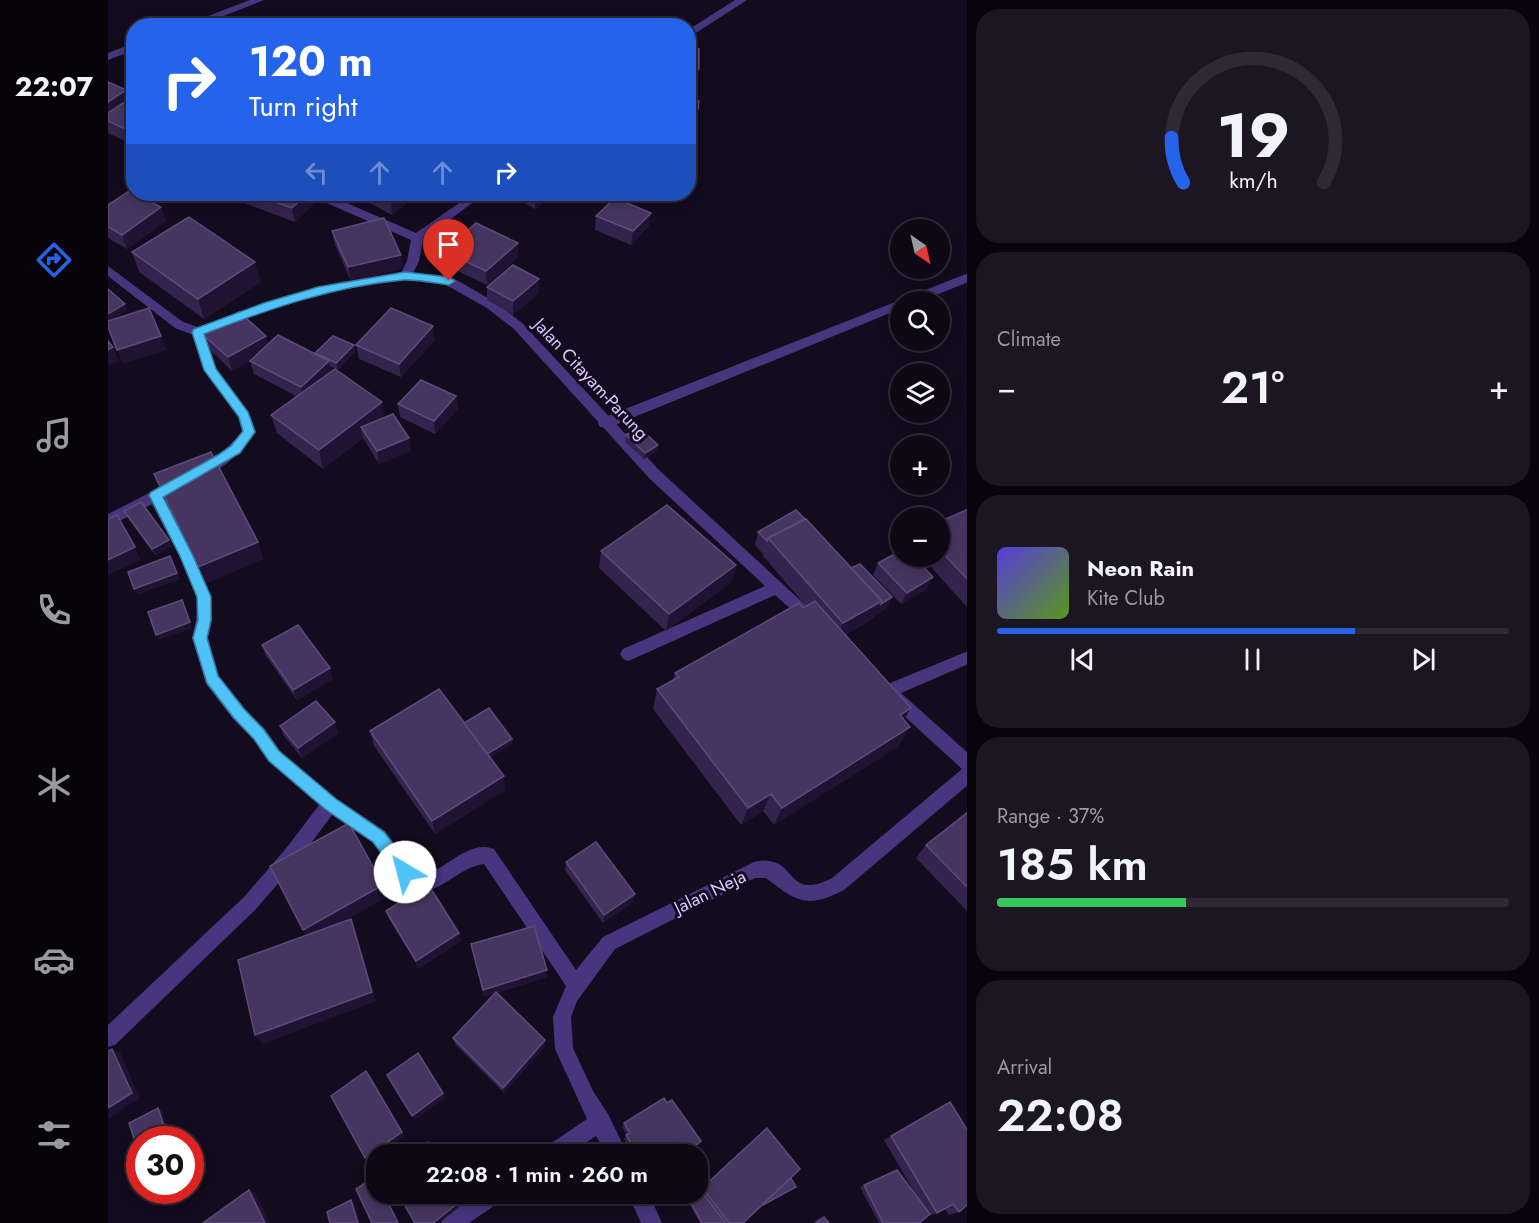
<!DOCTYPE html>
<html lang="en">
<head>
<meta charset="utf-8">
<style>
	:root { --surface:#0e0816; --page:#1c1623; --text:#f1f3f6; --muted:#9b9aa1; --line:#2e2935; --accent:#2563eb }
	body { margin:0; font-family:Jost,sans-serif; background:var(--page); color:var(--text); height:100vh; display:flex; flex-direction:column; font-size:22px; white-space:nowrap }
	* { box-sizing:border-box; margin:0 }
	p { font-size:20px; color:var(--muted) }
	.icon { flex:none; width:33px; height:33px; fill:none; stroke:currentColor; stroke-width:2; stroke-linecap:round; stroke-linejoin:round }
	.map { position:relative; flex:1; overflow:hidden }
	.sheet { display:flex; flex-direction:column; gap:9px; padding:9px; background:#08040c; width:572px }
	.sheet>* { flex:none }
	.banner { position:absolute; left:18px; top:18px; width:570px; height:183px; border-radius:24px; box-shadow:0 3px 15px #0003,0 0 0 2px var(--line); background:#2563eb; color:#fff; overflow:hidden }
	.needle { width:39px; rotate:146deg }
	.controls { position:absolute; left:782px; top:219px; display:grid; gap:12px }
	.controls a { display:grid; place-items:center; width:60px; height:60px; border-radius:50%; background:var(--surface); box-shadow:0 3px 15px #0003,0 0 0 2px var(--line); font-size:30px }
	.speed { position:absolute; left:18px; top:1126px; display:flex; gap:12px; font-size:30px; font-weight:700; text-align:center }
	.speed>* { display:grid; place-content:center; width:78px; height:78px; border-radius:50%; background:var(--surface); box-shadow:0 3px 15px #0003,0 0 0 2px var(--line); line-height:1 }
	.speed .limit { border:9px solid #d22; background:#fff; color:#111 }
	.pin { position:absolute; display:grid; place-items:center; width:51px; height:51px; color:#fff; margin:-62px -26px; border-radius:50% 50% 50% 0; rotate:-45deg; box-shadow:0 0 6px #0007 }
	.pin .icon { rotate:45deg }
	.me { position:absolute; width:66px; margin:-33px; rotate:323deg; stroke-linejoin:round; filter:drop-shadow(0 0 4px #0008) }
	.turn { display:flex; align-items:center; gap:21px; height:126px; padding:0 24px; font-size:27px }
	.turn .icon { width:78px; height:78px; stroke-width:2.5 }
	.turn b { display:block; font-size:42px; line-height:51px }
	.lanes { display:flex; align-items:center; height:57px; padding:0 24px; background:#0003; justify-content:center; gap:30px; direction:ltr }
	.lanes .off { opacity:.35 }
	.big { font-size:45px; font-weight:600; line-height:1.1 }
	.sheet .tile { flex:1; display:flex; flex-direction:column; justify-content:center; gap:9px; min-width:0; padding:0 21px; border-radius:24px; background:var(--page) }
	.sheet .dial { align-items:center; gap:0 }
	.dial svg { height:156px; overflow:visible; fill:none; stroke:var(--line); stroke-width:7; stroke-linecap:round; text-anchor:middle }
	.dial text { fill:var(--text); stroke:none }
	.song { display:flex; align-items:center; gap:18px }
	.cover { width:72px; height:72px; border-radius:9px; background:linear-gradient(135deg,hsl(250 70% 55%),hsl(90 70% 35%)) }
	.played { height:6px; border-radius:3px; background:linear-gradient(90deg,var(--accent) 70%,var(--line) 70%) }
	.keys { display:flex; justify-content:space-around; direction:ltr }
	.heat { display:flex; justify-content:space-between; align-items:center; font-size:33px; direction:ltr }
	.charge { height:9px; border-radius:4px; background:linear-gradient(90deg,#34c759 37%,var(--line) 0) }
	.trip { position:absolute; left:258px; top:1144px; width:342px; height:60px; border-radius:24px; background:var(--surface); box-shadow:0 3px 15px #0003,0 0 0 2px var(--line); font-weight:600; line-height:60px; text-align:center }
	main { display:flex; flex:1; min-height:0 }
	.menu { display:flex; flex-direction:column; width:108px; justify-content:space-around; align-items:center; background:#060309; color:var(--muted) }
	.menu .icon { width:42px; height:42px }
	.menu .active { color:var(--accent) }
	.menu b { font-size:27px; color:var(--text) }
	.map>svg:first-child { display:block }
	.lines { fill:none; stroke-linecap:round; stroke-linejoin:round }
	.service { fill:#47357e; fill-rule:evenodd }
	.minor { fill:#47357e; fill-rule:evenodd }
	.wall { fill:#34234d }
	.shaded-wall { fill:#201232 }
	.building { fill:#463560; stroke:#5d4c79; stroke-width:1.5 }
	.route { fill:#4fc3f7; stroke:#337fa1; stroke-width:1.5 }
	.labels { text-anchor:middle; stroke-width:6; stroke-linejoin:round; paint-order:stroke }
	.street-label { font-size:18px; fill:#dac9ff; stroke:#130b1e }
</style>
</head>
<body>
<main>
<nav class="menu">
<b>22:07</b>
<svg class="icon active" aria-label="directions" viewBox="0 0 24 24"><path d="M12 3l9 9-9 9-9-9zM9 14v-3h6M13 9l2 2-2 2"/></svg>
<svg class="icon" aria-label="music" viewBox="0 0 24 24"><path d="M9 18V5l10-2v13"/><circle cx="6" cy="18" r="3"/><circle cx="16" cy="16" r="3"/></svg>
<svg class="icon" aria-label="phone" viewBox="0 0 24 24"><path d="M5 4h4l2 5-3 2q2 4 5 5l2-3 5 2v4C11 20 4 13 5 4z"/></svg>
<svg class="icon" aria-label="climate" viewBox="0 0 24 24"><path d="M12 3v18M4 7l16 10M4 17L20 7"/></svg>
<svg class="icon" aria-label="car" viewBox="0 0 24 24"><path d="M5 17H2v-5l4-1 3-4h7l3 4 3 1v5h-3M9 17h6M6 11h13"/><circle cx="7" cy="17" r="2"/><circle cx="17" cy="17" r="2"/></svg>
<svg class="icon" aria-label="filters" viewBox="0 0 24 24"><path d="M4 7h16M4 17h16"/><circle cx="9" cy="7" r="2"/><circle cx="15" cy="17" r="2"/></svg>
</nav>
<div class="map">
<svg width="860" height="1223" viewBox="0 0 860 1223">
	<rect width="100%" height="100%" fill="#130b1e"/>
	<g class="lines">
		<path class="service" d="M860,273V282L811,302H792V309L502,427H492L490,423L492,419Z"/>
		<g class="minor">
			<path d="M142,0H156L90,26H74Z"/>
			<path d="M627,0H639L580,38V30Z"/>
			<path d="M26,43V50L0,60V53Z"/>
			<path d="M204,194H218L308,233L364,194H376L315,240L311,261L305,273L345,278L387,302L414,323L551,470L706,613L709,617L706,621L701,623L696,621L667,595L525,659L520,661L515,659L512,654L515,649L657,586L541,478L406,329L379,308L338,285L297,280L232,290L164,309L97,334L108,369L141,413L148,432C139,447 106,481 87,475L85,471L87,467L115,451L132,435L134,432L130,417L96,370L85,335L67,328L0,276V266L75,322L90,327L156,303L232,282L293,273L299,261L303,240L205,197Z"/>
			<path d="M55,486L62,491L55,498L86,556L103,597L104,620L100,638L111,676L137,709L157,729L172,751L228,798L277,831L309,875C336,875 358,838 386,849L468,970L495,937L646,862C650,861 656,860 661,861C688,864 681,900 724,878L854,769L781,702L773,691L775,686L860,651V664L793,693L860,753V785L736,890C699,909 689,902 658,878H647L507,949L469,1001L463,1017L465,1048L485,1091L500,1114L520,1155H499L488,1136L460,1155H433L436,1148L479,1119L447,1049L445,1017L458,986L376,864C348,867 329,901 299,889L265,843L224,815L192,858L148,909L7,1045L0,1047V1025L136,897L180,846L211,805L160,761L145,739L125,719L98,684L84,638L88,620L89,597L72,557L44,504L0,527V514Z"/>
			<path d="M368,1194H396L393,1201L361,1223H333L336,1216Z"/>
			<path d="M520,1194H541L554,1223H533Z"/>
		</g>
	</g>
	<g class="wall">
		<path d="M580,49L591,69L589,83H580Z"/>
		<path d="M0,82L22,103L26,104V145L0,133Z"/>
		<path d="M580,101H591L589,116L580,115Z"/>
		<path d="M130,194H209L210,199L187,222L133,202Z"/>
		<path d="M258,194H305V199L284,215L260,202Z"/>
		<path d="M401,194H449L427,209Z"/>
		<path d="M0,205L53,207L58,221L19,249L0,238Z"/>
		<path d="M488,216L541,226L523,245L487,230Z"/>
		<path d="M224,231L295,268L243,281L227,245Z"/>
		<path d="M336,251L410,257L379,285L337,265Z"/>
		<path d="M24,252L153,282L96,319L31,272Z"/>
		<path d="M379,287L431,293L405,315L379,300Z"/>
		<path d="M93,333L158,336L160,345L208,354L207,353L247,352L230,370L222,366L223,371L274,402L276,417L301,438L303,451L271,464L255,438L215,469L169,433L163,415L188,396L146,374L142,361L124,371L98,346Z"/>
		<path d="M327,340L293,377L251,359L248,345Z"/>
		<path d="M348,396L350,409L327,434L292,417L290,404Z"/>
		<path d="M518,435L549,451L536,459L517,442Z"/>
		<path d="M860,509V608L813,556H831V522Z"/>
		<path d="M16,511L64,546L47,555L19,517Z"/>
		<path d="M697,519L743,568L784,597L778,609L767,615L766,618L737,635L796,720L791,746L666,825L655,811L633,825L545,709L549,689L565,680L567,673L698,606L655,556V554L647,545L650,532Z"/>
		<path d="M493,551L628,565L623,582L558,631L491,568Z"/>
		<path d="M770,563L819,589L793,604L765,575Z"/>
		<path d="M154,645L225,679L189,700L158,656Z"/>
		<path d="M356,723L404,744L382,757L397,790L327,834L266,746L262,731Z"/>
		<path d="M172,726L230,733L194,758L176,736Z"/>
		<path d="M860,812V912L808,858L818,845Z"/>
		<path d="M458,862L525,902L495,923L457,870Z"/>
		<path d="M278,911L351,933L353,941L311,968L281,919Z"/>
		<path d="M363,944L439,977L388,993L437,1046L396,1093L347,1044L345,1038L387,993L376,996Z"/>
		<path d="M842,1102L851,1212L841,1215L837,1209L829,1213L820,1216L811,1223H771L752,1187L789,1170L808,1195L776,1140Z"/>
		<path d="M559,1103L593,1141L585,1149L589,1155H527L516,1139L519,1135L514,1127L516,1123Z"/>
		<path d="M659,1128L654,1205L635,1223H592L579,1200L591,1192L590,1191Z"/>
		<path d="M716,1217L721,1223H705L710,1219Z"/>
	</g>
	<g class="shaded-wall">
		<path d="M18,90L23,104L0,120V102Z"/>
		<path d="M199,194H209L210,199L187,222L184,208Z"/>
		<path d="M292,194H305V199L284,215L283,201Z"/>
		<path d="M429,194H449L427,209V195Z"/>
		<path d="M53,207L58,221L19,249L14,235Z"/>
		<path d="M543,213L541,226L523,245L525,231Z"/>
		<path d="M410,243V257L379,285L378,271Z"/>
		<path d="M293,255L295,268L243,281L240,267Z"/>
		<path d="M147,262L153,282L96,319L90,299Z"/>
		<path d="M431,279V293L405,315V301Z"/>
		<path d="M17,304L19,311L0,322V314Z"/>
		<path d="M325,326L327,340L293,377L291,364Z"/>
		<path d="M53,336L59,350L15,364L9,350Z"/>
		<path d="M158,336L161,350L124,371L120,357Z"/>
		<path d="M246,345L247,352L230,370L228,363Z"/>
		<path d="M5,347L11,361L0,366V350Z"/>
		<path d="M221,361L224,375L196,401L193,387Z"/>
		<path d="M348,396L350,409L327,434L326,421Z"/>
		<path d="M274,402L277,421L253,427L255,438L215,469L211,450Z"/>
		<path d="M301,438L303,451L271,464L269,451Z"/>
		<path d="M550,445L549,451L536,459L537,453Z"/>
		<path d="M61,540L64,546L47,555L44,549Z"/>
		<path d="M150,542L156,559L97,584L90,567Z"/>
		<path d="M27,547L33,560L0,575V560Z"/>
		<path d="M62,556L72,579L30,595L26,589Z"/>
		<path d="M628,565L623,582L558,631L561,614Z"/>
		<path d="M825,577L819,589L793,604L799,593Z"/>
		<path d="M784,597L778,609L767,615L766,618L728,640L735,623L774,601Z"/>
		<path d="M74,600L85,628L51,640L48,635Z"/>
		<path d="M222,668L225,679L189,700L185,690Z"/>
		<path d="M803,708L791,728L792,715Z"/>
		<path d="M227,722L230,733L194,758L190,748Z"/>
		<path d="M802,727L791,746L666,825L674,808Z"/>
		<path d="M404,739V744L378,760L377,755Z"/>
		<path d="M396,776L397,790L327,834L324,821Z"/>
		<path d="M663,794L655,811L633,825L640,808Z"/>
		<path d="M275,885L279,897L201,941L195,930Z"/>
		<path d="M527,894L525,902L495,923L496,915Z"/>
		<path d="M243,919L248,931L268,1001L155,1044L147,1035Z"/>
		<path d="M351,933L353,941L311,968L308,961Z"/>
		<path d="M439,970V977L376,996L375,990Z"/>
		<path d="M437,1040V1046L396,1093L395,1088Z"/>
		<path d="M4,1049L13,1054L32,1098L0,1119Z"/>
		<path d="M262,1076L297,1136L271,1155H268V1157L261,1162L257,1158Z"/>
		<path d="M335,1093L337,1098L306,1121L304,1116Z"/>
		<path d="M50,1108L54,1110L63,1137L57,1140H49Z"/>
		<path d="M141,1190L147,1193L162,1223H157Z"/>
		<path d="M276,1194H277L291,1223H290Z"/>
		<path d="M243,1200L245,1201L252,1223H250Z"/>
		<path d="M354,1200L356,1203L331,1223H325Z"/>
	</g>
	<g class="building">
		<rect x="580" y="49" width="11" height="20"/>
		<path d="M0,82L18,90L0,102Z"/>
		<path d="M18,101L26,104V133L0,121V113Z"/>
		<path d="M580,101H591L590,109L580,108Z"/>
		<path d="M21,191L53,207L14,235L0,227V205Z"/>
		<path d="M144,194H199L184,208Z"/>
		<path d="M269,194H292L283,201Z"/>
		<path d="M507,198L543,213L525,231L488,216Z"/>
		<path d="M81,217L147,262L90,299L24,252Z"/>
		<path d="M276,218L293,255L240,267L224,231Z"/>
		<path d="M368,223L410,243L378,271L336,251Z"/>
		<path d="M405,265L431,279L405,301L379,287Z"/>
		<path d="M0,289L17,304L0,314Z"/>
		<path d="M41,308L53,336L9,350L0,327V321Z"/>
		<path d="M283,308L325,326L291,364L248,345Z"/>
		<path d="M131,312L158,336L120,357L93,333Z"/>
		<path d="M170,335L221,361L193,387L142,361Z"/>
		<path d="M225,336L246,345L228,363L207,353Z"/>
		<path d="M0,341L5,347L0,350Z"/>
		<path d="M227,369L274,402L211,450L163,415Z"/>
		<path d="M313,380L348,396L326,421L290,404Z"/>
		<path d="M285,414L301,438L269,451L253,427Z"/>
		<path d="M531,427L550,445L537,453L518,435Z"/>
		<path d="M103,452L150,542L90,567L46,474Z"/>
		<path d="M33,502L61,540L44,549L16,511Z"/>
		<path d="M559,505L628,565L561,614L493,551Z"/>
		<path d="M860,509V580L831,549V522Z"/>
		<path d="M688,510L697,519L660,538L659,541L650,532Z"/>
		<path d="M9,515L27,547L0,560V519Z"/>
		<path d="M698,519L774,601L735,623L660,538Z"/>
		<path d="M792,551V556H805L825,577L799,593L770,563Z"/>
		<path d="M62,556L69,573L26,589L20,572Z"/>
		<path d="M752,564L784,597L773,604L774,601L743,568Z"/>
		<path d="M74,600L82,622L48,635L40,612Z"/>
		<path d="M707,601L803,708L792,715L802,727L674,808L663,794L640,808L549,689L571,677L567,673L691,603L695,608Z"/>
		<path d="M190,625L222,668L185,690L154,645Z"/>
		<path d="M331,689L396,776L324,821L262,731Z"/>
		<path d="M208,701L227,722L190,748L172,726Z"/>
		<path d="M381,708L404,739L379,754L356,723Z"/>
		<path d="M860,812V888L818,845Z"/>
		<path d="M241,823L275,885L195,930L162,866Z"/>
		<path d="M488,842L527,894L496,915L458,862Z"/>
		<path d="M320,884L351,933L308,961L278,911Z"/>
		<path d="M243,919L264,992L147,1035L130,960Z"/>
		<path d="M426,926L439,970L375,990L363,944Z"/>
		<path d="M388,992L437,1040L395,1088L345,1038Z"/>
		<path d="M4,1049L24,1093L0,1108V1051Z"/>
		<path d="M310,1053L335,1093L304,1116L279,1075Z"/>
		<path d="M258,1071L294,1132L257,1158L223,1096Z"/>
		<path d="M556,1098L559,1103L564,1100L593,1141L585,1148L589,1155H531L518,1135L522,1133L516,1123Z"/>
		<path d="M842,1102L860,1131V1204L851,1212L845,1204L829,1213L783,1136Z"/>
		<path d="M50,1108L59,1135L49,1140H32V1150L30,1151L21,1123Z"/>
		<path d="M659,1128L692,1169L635,1223H621L594,1188Z"/>
		<path d="M320,1142L328,1155H303Z"/>
		<path d="M789,1170L822,1214L811,1223H775L756,1185Z"/>
		<path d="M267,1176L268,1178V1194H276L290,1223H264L248,1189Z"/>
		<path d="M683,1178L688,1187L655,1205V1204Z"/>
		<path d="M141,1190L157,1223H95Z"/>
		<path d="M593,1191L618,1223H594L581,1199Z"/>
		<path d="M290,1194H351L354,1200L325,1223H307Z"/>
		<path d="M243,1200L250,1223H222L219,1212Z"/>
		<path d="M716,1217L721,1223H708Z"/>
	</g>
	<path class="route" d="M297,272L341,277L347,281L341,285C327,283 310,279 295,280C226,286 161,309 96,334L108,369L140,412L147,432L132,453L55,497L85,556L103,597V620L99,638L110,676L136,709L156,730L171,751L228,799L276,832L303,867L305,872L303,878L297,880L292,878L265,842L217,809L161,761L146,739L126,718L99,683L85,638L90,620L89,597L72,556L41,495L43,492L110,455L123,446L135,431L131,417L96,370L84,332L86,329L156,303L210,287Z"/>
	<g class="labels">
		<g class="street-label">
			<text transform="translate(483 379) rotate(47)" y="6">Jalan Citayam-Parung</text>
			<text transform="translate(602 892) rotate(-26)" y="6">Jalan Neja</text>
		</g>
	</g>
</svg>
<div class="controls">
<a><svg class="needle" viewBox="-14 -14 28 28"><path d="M0-13l5 13h-10z" fill="#e53935"/><path d="M0 13l5-13h-10z" fill="#9b9aa1"/></svg></a>
<a><svg class="icon" aria-label="search" viewBox="0 0 24 24"><circle cx="10" cy="10" r="6"/><path d="M15 15l6 6"/></svg></a>
<a><svg class="icon" aria-label="layers" viewBox="0 0 24 24"><path d="M12 4l9 5-9 5-9-5zM3 14l9 5 9-5"/></svg></a>
<a>+</a>
<a>−</a>
</div>
<div class="speed"><div class="limit">30</div></div>
<div class="pin" style="left:341px;top:281px;background:#d93025"><svg class="icon" aria-label="arrive" viewBox="0 0 24 24"><path d="M6 21V4h12l-3 4 3 4H6"/></svg></div>
<svg class="me" style="left:297px;top:872px" viewBox="-20 -20 40 40"><circle r="19" fill="#fff"/><path d="M0-13L10 11 0 6-10 11z" fill="#4fc3f7"/></svg>
<div class="trip">22:08 · 1 min · 260 m</div>
<div class="banner">
<div class="turn"><svg class="icon" aria-label="right" viewBox="0 0 24 24"><path d="M7 20v-9h11M14 6l5 5-5 5"/></svg><div><b>120 m</b>Turn right</div></div>
<div class="lanes"><svg class="icon off" aria-label="left" viewBox="0 0 24 24"><path d="M17 20v-9H6M10 6l-5 5 5 5"/></svg><svg class="icon off" aria-label="ahead" viewBox="0 0 24 24"><path d="M12 20V5M6 11l6-6 6 6"/></svg><svg class="icon off" aria-label="ahead" viewBox="0 0 24 24"><path d="M12 20V5M6 11l6-6 6 6"/></svg><svg class="icon" aria-label="right" viewBox="0 0 24 24"><path d="M7 20v-9h11M14 6l5 5-5 5"/></svg></div>
</div>
</div>
<section class="sheet">
<div class="tile dial"><svg viewBox="0 0 100 80">
<path d="M14 69A42 42 0 1 1 86 69"/>
<path d="M14 69A42 42 0 0 1 8 46" stroke="#2563eb"/>
<text x="50" y="56" font-size="32" font-weight="700">19</text>
<text x="50" y="72" font-size="11">km/h</text>
</svg></div>
<div class="tile"><p>Climate</p>
<div class="heat"><a>−</a><b class="big">21°</b><a>+</a></div>
</div>
<div class="tile">
<div class="song"><i class="cover"></i><div><b>Neon Rain</b><p>Kite Club</p></div></div>
<div class="played"></div>
<div class="keys"><svg class="icon" aria-label="previous" viewBox="0 0 24 24"><path d="M18 5L8 12l10 7zM5 5v14"/></svg><svg class="icon" aria-label="pause" viewBox="0 0 24 24"><path d="M8 5v14M16 5v14"/></svg><svg class="icon" aria-label="next" viewBox="0 0 24 24"><path d="M6 5l10 7-10 7zM19 5v14"/></svg></div>
</div>
<div class="tile"><p>Range · 37%</p><b class="big">185 km</b><div class="charge"></div></div>
<div class="tile"><p>Arrival</p><b class="big">22:08</b></div>
</section>
</main>
</body>
</html>
